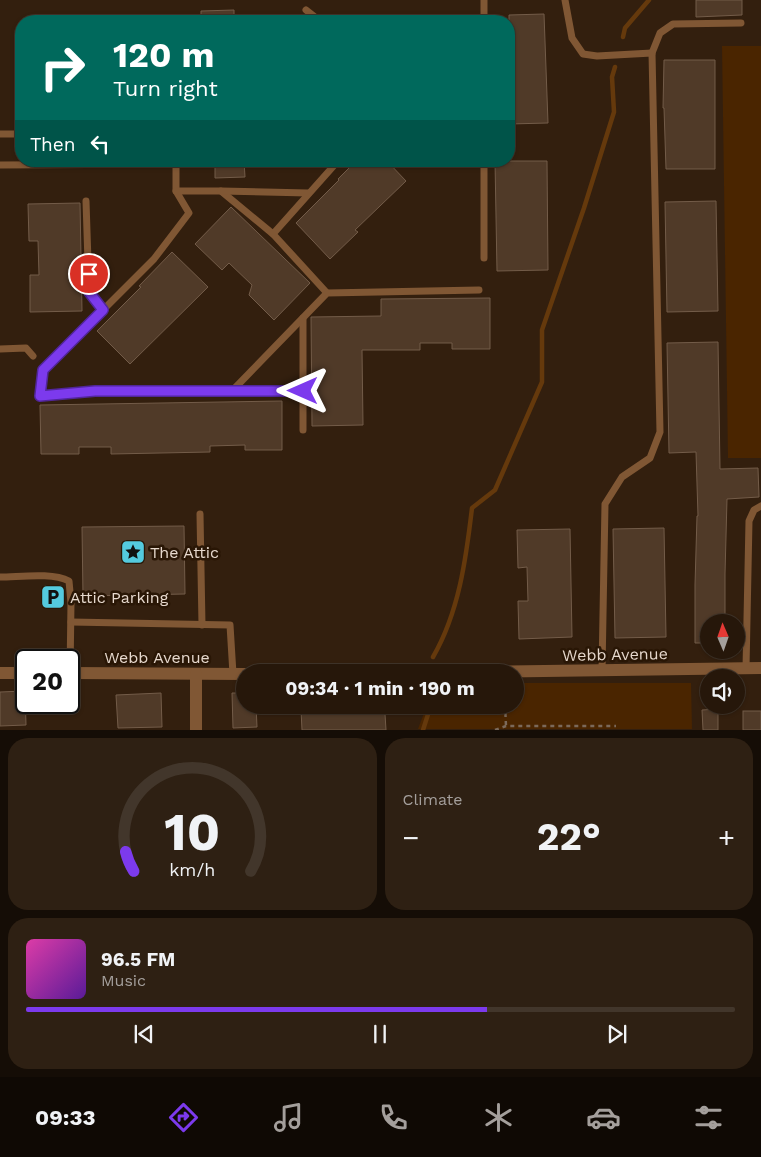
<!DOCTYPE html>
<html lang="en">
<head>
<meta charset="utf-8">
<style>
	:root { --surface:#26170a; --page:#2e2013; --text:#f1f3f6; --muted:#a49f9c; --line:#42362b; --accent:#7c3aed }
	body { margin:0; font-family:"Work Sans",sans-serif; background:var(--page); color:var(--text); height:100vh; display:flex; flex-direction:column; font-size:19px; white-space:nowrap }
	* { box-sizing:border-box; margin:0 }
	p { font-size:16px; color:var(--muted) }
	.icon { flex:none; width:28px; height:28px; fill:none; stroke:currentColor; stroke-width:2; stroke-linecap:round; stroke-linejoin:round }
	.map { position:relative; height:730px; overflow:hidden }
	.panel { display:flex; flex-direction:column; gap:8px; padding:8px; background:#150d06; flex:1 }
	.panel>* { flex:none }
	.banner { position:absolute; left:15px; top:15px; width:500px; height:152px; border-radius:20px; box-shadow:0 1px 4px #0004,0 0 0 1px var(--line); background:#00695c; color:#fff; overflow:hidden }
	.needle { width:32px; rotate:358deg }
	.controls { position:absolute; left:700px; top:614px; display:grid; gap:10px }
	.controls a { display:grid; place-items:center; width:45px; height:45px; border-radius:50%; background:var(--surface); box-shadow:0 1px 4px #0004,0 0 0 1px var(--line); font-size:25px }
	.speed { position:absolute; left:15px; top:649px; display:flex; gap:10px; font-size:25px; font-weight:700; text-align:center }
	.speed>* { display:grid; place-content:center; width:65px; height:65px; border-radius:50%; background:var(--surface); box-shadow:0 1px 4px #0004,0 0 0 1px var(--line); line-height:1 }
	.speed .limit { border:2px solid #111; border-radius:8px; background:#fff; color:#111 }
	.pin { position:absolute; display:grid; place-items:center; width:42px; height:42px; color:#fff; margin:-21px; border:2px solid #fff; border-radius:50%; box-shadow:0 1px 5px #0007 }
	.me { position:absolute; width:55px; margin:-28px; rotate:270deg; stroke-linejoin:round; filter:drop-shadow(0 0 4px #0008) }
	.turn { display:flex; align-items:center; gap:18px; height:105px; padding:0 15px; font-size:22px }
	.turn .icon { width:65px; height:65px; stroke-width:2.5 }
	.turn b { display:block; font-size:35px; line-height:42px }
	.then { display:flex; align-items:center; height:48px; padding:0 15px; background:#0003; gap:10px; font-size:19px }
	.big { font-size:38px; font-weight:700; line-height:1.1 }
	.panel .widget { flex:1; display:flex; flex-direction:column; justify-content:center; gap:8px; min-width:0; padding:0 18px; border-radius:20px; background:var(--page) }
	.panel .dial { align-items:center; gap:0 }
	.dial svg { height:130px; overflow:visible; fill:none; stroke:var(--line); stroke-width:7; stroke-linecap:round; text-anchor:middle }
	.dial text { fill:var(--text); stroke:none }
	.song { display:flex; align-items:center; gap:15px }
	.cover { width:60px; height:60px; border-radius:8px; background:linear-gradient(135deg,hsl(320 70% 55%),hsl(270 70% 35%)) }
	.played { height:5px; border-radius:2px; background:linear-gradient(90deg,var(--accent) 65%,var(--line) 65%) }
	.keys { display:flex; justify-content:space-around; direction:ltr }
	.heat { display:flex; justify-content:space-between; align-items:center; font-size:28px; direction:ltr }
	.panel .tiles { flex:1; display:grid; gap:8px; grid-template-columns:1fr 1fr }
	.widget:last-child { grid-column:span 2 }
	.trip { position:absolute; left:236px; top:664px; width:288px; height:50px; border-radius:25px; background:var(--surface); box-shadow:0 1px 4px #0004,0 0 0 1px var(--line); font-weight:700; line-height:50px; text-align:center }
	.tabs { display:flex; height:80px; justify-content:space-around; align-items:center; background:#0f0904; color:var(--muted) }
	.tabs .icon { width:35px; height:35px }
	.tabs .current { color:var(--accent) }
	.tabs b { font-size:22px; color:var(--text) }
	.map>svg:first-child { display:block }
	.green { fill:#4a2500 }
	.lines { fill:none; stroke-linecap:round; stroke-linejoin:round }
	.stream { stroke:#65390c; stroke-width:4.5 }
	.building { fill:#503a28; stroke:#735c49 }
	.path { stroke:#7b695a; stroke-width:2.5; stroke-dasharray:4 4; stroke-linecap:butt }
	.lane { stroke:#805734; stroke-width:7 }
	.street { stroke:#805734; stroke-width:12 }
	.route-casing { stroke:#51269a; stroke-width:12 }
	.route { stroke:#7c3aed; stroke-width:9 }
	.labels { text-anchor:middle; stroke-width:5; stroke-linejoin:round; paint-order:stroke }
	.poi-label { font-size:16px; fill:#e6d8cd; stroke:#291605; text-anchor:start }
	.street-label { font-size:16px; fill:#e6d8cd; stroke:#291605 }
</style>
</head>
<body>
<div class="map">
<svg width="761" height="730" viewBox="0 0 761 730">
	<rect width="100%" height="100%" fill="#331f0e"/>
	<g class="green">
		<path d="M722,46H761V458H728Z"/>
		<path d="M515,683H691L692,729H418L427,705H515Z"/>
	</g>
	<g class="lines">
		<g class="stream">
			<path d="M623,37L625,28L649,0"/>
			<path d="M433,657C459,612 466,559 472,508L495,490L542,382V330L584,208L614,112L612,77L615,67"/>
			<path d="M423,730L431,705"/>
		</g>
	</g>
	<g class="building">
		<path d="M696,0H742V15L696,17Z"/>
		<path d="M234,10V21H201V11Z"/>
		<path d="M544,14L548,123L509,124V15Z"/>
		<path d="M664,60H715V169H666L664,108H663Z"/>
		<path d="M215,161H244L245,177L215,178Z"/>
		<path d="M356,161H387L406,181L355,230L358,232L330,259L296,223L339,180L338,179Z"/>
		<path d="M495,161H547L548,270L497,271Z"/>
		<path d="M716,201L718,311L667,312L665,202Z"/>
		<path d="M80,203L82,311L30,312V275H39L38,241H29L28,204Z"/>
		<path d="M231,207L310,283L274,320L249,295L252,285L229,263L222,270L195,244Z"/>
		<path d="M172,252L208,287L130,364L97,331L141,287L139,286Z"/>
		<path d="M490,298V349H452V343H420V350H362L363,425L312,426L311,317L381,316V299Z"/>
		<path d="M718,342L720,469L758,468L759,497L727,499L725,574V622H709V643H695V585L697,516H698L696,452L669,453L667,343Z"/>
		<path d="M282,401V450H245V445L210,446V452L111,454V447H79V454H41L40,405Z"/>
		<path d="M184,526L185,594L83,596L82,527Z"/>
		<path d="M664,528L666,637L615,638L613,529Z"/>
		<path d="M570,529L572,637L519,639L518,601H528L527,567L518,568L517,530Z"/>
		<path d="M25,691L26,725L0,726V692Z"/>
		<path d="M161,693L162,727L118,728L116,695Z"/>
		<path d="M232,693H245V705H256L257,727L233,728Z"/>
		<path d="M365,708V714H385L386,730H302L301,710Z"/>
		<path d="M718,709V730H703L702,710Z"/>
		<rect x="743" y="711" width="18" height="19"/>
	</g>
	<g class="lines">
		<g class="path">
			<path d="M505,705L506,726"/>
			<path d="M495,730L506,726H616"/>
		</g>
		<g class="lane">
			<path d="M565,0L572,38L583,54L597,56L652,53"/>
			<path d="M306,10L320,21"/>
			<path d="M484,21V0"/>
			<path d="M0,134H21"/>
			<path d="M176,161V191L189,213L154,259L43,370L40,396L95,391H232L327,293L479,290"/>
			<path d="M0,165L176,164"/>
			<path d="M176,191H221L273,234"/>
			<path d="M221,191L308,193"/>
			<path d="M86,201L89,292L103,310"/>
			<path d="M484,258V161"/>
			<path d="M327,293L273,234L338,161"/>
			<path d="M303,318V430"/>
			<path d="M0,349L26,348L33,356"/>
			<path d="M232,391H303"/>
			<path d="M200,514L202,625"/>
			<path d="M0,577C19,577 52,572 69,581L71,603L70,673"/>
			<path d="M71,622L230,625L233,674"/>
			<path d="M746,668L749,521L754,510L761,506"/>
			<path d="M602,670L605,504L622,477L650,458L660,432L652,53L660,33L673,24L741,23"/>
		</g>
		<g class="street">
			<path d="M470,672L761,668"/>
			<path d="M0,673H26"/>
			<path d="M69,673L245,674"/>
			<path d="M196,730V674"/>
		</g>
	</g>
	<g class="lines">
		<defs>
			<path id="route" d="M89,274V292L103,310L43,370L40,396L95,391H303"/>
		</defs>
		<use href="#route" class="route-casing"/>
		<use href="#route" class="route"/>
	</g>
	<defs>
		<symbol id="sight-square" viewBox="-11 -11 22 22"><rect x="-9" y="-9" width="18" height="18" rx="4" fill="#54cade" stroke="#291605"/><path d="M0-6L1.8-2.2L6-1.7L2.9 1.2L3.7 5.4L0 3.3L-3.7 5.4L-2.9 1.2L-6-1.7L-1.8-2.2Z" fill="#111"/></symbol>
		<symbol id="parking-square" viewBox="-11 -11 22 22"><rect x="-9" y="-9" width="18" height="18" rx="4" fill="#54cade" stroke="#291605"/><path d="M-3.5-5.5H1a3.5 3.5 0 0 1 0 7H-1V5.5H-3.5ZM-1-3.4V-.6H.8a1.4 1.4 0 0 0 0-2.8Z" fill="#111"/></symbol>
	</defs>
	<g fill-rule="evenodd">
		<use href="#sight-square" x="119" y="538" width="28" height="28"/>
		<use href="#parking-square" x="39" y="583" width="28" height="28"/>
	</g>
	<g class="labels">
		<g class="poi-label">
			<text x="150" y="558">The Attic</text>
			<text x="70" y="603">Attic Parking</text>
		</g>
		<g class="street-label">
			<text transform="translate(615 654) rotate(-1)" y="6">Webb Avenue</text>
			<text x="157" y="663">Webb Avenue</text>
		</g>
	</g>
</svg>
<div class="controls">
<a><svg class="needle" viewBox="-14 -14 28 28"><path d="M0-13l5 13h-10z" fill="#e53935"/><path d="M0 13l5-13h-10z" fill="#a49f9c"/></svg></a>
<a><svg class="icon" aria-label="sound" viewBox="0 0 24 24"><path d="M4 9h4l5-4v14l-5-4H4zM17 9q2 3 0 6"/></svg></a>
</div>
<div class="speed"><div class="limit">20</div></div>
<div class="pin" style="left:89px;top:274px;background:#d93025"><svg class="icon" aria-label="arrive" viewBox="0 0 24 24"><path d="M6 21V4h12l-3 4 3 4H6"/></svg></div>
<svg class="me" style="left:303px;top:391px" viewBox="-20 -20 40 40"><path d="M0-17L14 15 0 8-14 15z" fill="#7c3aed" stroke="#fff" stroke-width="4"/></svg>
<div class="trip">09:34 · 1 min · 190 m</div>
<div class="banner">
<div class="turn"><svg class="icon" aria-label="right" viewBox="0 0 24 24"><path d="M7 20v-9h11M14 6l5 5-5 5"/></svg><div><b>120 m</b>Turn right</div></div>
<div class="then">Then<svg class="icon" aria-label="left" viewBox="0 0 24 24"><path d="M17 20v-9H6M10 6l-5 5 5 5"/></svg></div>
</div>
</div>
<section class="panel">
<div class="tiles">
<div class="widget dial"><svg viewBox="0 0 100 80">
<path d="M14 69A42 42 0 1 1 86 69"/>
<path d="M14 69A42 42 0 0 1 9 57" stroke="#7c3aed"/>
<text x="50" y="56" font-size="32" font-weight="700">10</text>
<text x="50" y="72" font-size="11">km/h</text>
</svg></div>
<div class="widget"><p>Climate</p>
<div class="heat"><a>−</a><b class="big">22°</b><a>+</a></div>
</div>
<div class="widget">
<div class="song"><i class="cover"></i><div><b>96.5 FM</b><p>Music</p></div></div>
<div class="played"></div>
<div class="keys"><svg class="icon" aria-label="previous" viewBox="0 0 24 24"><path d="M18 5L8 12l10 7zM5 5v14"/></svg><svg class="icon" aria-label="pause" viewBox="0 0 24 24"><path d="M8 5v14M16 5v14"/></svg><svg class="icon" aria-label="next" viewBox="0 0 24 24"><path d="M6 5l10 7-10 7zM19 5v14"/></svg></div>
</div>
</div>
</section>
<nav class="tabs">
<b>09:33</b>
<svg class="icon current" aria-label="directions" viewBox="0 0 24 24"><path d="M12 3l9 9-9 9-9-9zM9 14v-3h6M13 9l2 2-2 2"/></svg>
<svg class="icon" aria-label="music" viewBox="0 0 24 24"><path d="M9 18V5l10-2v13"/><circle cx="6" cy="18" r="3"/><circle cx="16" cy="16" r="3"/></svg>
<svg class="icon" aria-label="phone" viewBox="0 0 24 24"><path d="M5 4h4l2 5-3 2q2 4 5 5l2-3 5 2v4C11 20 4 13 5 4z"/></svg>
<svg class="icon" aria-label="climate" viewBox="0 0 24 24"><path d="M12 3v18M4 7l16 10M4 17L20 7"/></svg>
<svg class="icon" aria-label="car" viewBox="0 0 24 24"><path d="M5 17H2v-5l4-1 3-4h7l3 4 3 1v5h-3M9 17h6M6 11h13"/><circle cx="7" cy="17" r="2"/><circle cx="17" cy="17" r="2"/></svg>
<svg class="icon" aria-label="filters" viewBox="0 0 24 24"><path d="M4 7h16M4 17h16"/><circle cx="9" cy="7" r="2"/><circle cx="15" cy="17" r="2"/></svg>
</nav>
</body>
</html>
